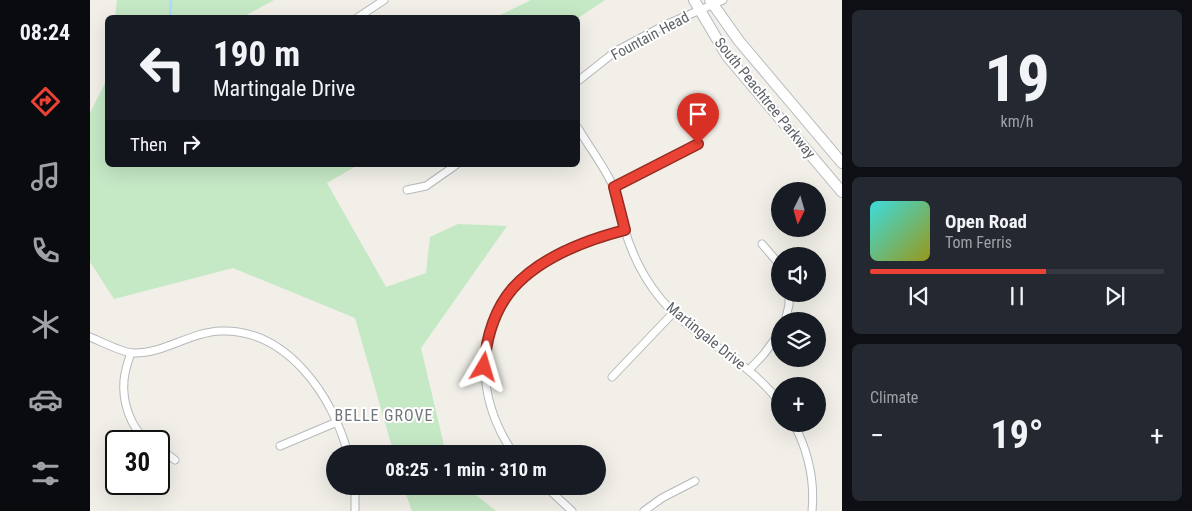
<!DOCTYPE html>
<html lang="en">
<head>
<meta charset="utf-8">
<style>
	:root { --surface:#171b24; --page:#242831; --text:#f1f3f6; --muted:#9ea1a6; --line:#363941; --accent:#ea4335 }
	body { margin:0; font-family:"Roboto Condensed",sans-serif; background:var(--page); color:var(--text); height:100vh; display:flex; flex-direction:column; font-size:19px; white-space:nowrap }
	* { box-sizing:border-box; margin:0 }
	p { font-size:16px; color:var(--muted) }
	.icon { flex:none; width:28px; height:28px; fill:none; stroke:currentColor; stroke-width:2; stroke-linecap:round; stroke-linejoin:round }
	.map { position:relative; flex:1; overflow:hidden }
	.side { display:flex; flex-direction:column; gap:10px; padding:10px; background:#0d0f14; width:350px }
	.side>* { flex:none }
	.top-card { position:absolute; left:15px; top:15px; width:475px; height:152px; border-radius:8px; box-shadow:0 5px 20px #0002; background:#171b24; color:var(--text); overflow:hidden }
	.needle { width:32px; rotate:185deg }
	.buttons { position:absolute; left:681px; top:182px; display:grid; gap:10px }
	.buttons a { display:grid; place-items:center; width:55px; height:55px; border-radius:50%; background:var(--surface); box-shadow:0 5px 20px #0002; font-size:25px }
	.speed { position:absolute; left:15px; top:430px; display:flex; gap:10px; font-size:25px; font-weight:700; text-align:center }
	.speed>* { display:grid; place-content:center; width:65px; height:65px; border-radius:50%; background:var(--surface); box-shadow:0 5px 20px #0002; line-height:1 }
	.speed .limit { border:2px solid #111; border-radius:8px; background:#fff; color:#111 }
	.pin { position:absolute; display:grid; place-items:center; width:42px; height:42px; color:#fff; margin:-51px -21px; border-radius:50% 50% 50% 0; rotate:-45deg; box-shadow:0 0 5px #0007 }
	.pin .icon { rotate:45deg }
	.me { position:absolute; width:55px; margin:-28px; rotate:7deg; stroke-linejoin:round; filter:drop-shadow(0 0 4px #0008) }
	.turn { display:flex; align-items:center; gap:18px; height:105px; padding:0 25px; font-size:22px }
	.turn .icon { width:65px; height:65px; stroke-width:2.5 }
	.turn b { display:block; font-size:35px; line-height:42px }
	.then { display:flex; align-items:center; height:48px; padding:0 25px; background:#0003; gap:10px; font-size:19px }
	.big { font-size:38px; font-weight:700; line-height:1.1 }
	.side .widget { flex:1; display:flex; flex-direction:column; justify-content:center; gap:8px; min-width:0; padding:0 18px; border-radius:8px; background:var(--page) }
	.side .dial { align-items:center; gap:0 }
	.dial b { font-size:65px; line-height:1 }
	.song { display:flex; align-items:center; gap:15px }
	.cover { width:60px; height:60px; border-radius:8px; background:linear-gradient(135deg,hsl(180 70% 55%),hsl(60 70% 35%)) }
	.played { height:5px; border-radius:2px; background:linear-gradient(90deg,var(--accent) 60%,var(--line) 60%) }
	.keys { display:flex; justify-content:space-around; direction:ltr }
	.heat { display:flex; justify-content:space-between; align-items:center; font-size:28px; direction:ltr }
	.trip { position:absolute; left:236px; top:445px; width:280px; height:50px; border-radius:25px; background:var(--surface); box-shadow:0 5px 20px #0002; font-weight:700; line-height:50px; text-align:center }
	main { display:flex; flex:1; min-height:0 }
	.dock { display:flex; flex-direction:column; width:90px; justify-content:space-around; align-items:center; background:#090b0e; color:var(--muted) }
	.dock .icon { width:35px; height:35px }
	.dock .active { color:var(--accent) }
	.dock b { font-size:22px; color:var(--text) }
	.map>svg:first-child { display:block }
	.green { fill:#c5e8c5 }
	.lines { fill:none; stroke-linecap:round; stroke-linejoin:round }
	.stream { stroke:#aadaff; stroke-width:2.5 }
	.street-casing { stroke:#b5b8bc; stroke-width:9 }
	.secondary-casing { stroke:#b6babf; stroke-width:12 }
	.street { stroke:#fff; stroke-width:7 }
	.secondary { stroke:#fff; stroke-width:10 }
	.route-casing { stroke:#982c22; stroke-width:12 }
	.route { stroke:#ea4335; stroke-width:9 }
	.labels { text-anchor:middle; stroke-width:4; stroke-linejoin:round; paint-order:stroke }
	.street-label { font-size:15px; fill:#5f6368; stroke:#fff }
	.neighbourhood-label { font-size:16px; letter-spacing:1px; fill:#70757a; stroke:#fff }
</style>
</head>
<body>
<main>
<nav class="dock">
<b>08:24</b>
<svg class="icon active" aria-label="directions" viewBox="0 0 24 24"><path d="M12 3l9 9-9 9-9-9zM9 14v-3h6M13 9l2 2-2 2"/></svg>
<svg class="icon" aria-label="music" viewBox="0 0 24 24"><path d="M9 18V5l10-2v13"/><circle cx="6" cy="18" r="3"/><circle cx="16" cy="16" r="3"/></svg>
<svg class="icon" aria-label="phone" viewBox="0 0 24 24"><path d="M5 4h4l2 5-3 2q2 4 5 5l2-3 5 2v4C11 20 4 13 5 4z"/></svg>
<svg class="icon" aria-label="climate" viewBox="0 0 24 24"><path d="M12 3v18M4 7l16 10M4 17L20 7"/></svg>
<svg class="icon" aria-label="car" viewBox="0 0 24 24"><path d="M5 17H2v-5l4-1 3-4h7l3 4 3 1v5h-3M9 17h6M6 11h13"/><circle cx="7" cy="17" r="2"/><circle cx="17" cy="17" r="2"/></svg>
<svg class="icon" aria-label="filters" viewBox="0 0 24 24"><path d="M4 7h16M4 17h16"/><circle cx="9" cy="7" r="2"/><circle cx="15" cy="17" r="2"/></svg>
</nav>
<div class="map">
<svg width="752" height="511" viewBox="0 0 752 511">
	<rect width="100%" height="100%" fill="#f1efe8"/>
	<g class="green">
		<path d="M27,0H184L153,17H25Z"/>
		<path d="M441,0H515L488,18L406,17Z"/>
		<path d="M17,79L18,165H268L237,183L296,287L336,273L340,237L368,224L417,226L331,348L356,454H304L265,318L143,268L24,299L0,262V113Z"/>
		<path d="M313,486H379L385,494L406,511H322Z"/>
	</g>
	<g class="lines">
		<path class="stream" d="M80,18L81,0"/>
		<defs>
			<g id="street">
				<path d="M267,18L294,0"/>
				<path d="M488,81L526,51L573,26L633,0"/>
				<path d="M488,128C499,147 514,166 523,186C529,198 531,214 534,227C541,252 553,277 570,298C604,339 658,359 690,403"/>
				<path d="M524,187L608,144"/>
				<path d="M317,190L336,186L366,165"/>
				<path d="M672,244L690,265"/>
				<path d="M695,321L699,305V294"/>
				<path d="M0,337C12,342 31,352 43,353C74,354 100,332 131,331C197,329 243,396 258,454"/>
				<path d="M41,353C38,361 35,371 34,380C32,401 40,428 58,441"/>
				<path d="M659,370L674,354L690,332"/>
				<path d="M522,377L583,313"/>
				<path d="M704,424C718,451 725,480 722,511"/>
				<path d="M190,446L247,422"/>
				<path d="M69,448L85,460"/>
				<path d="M424,454C389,404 383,340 421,290C444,260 500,239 535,230"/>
				<path d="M265,486V511"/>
				<path d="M455,486L482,511"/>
				<path d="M554,511L572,498L605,481"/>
			</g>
			<g id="secondary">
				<path d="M604,0L637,56L752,192"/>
				<path d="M620,0L649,41L752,163"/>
			</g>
		</defs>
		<use href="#street" class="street-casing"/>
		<use href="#secondary" class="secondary-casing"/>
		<use href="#street" class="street"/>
		<use href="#secondary" class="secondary"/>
	</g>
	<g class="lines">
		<defs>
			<path id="route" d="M394,367C396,340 404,310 423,288C450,258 496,240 535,230L524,187L608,144"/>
		</defs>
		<use href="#route" class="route-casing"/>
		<use href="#route" class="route"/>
	</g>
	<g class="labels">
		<g class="street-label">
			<text transform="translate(560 36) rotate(-28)" y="5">Fountain Head</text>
			<text transform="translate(675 98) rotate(51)" y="5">South Peachtree Parkway</text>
			<text transform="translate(616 336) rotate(39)" y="5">Martingale Drive</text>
		</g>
		<g class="neighbourhood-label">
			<text x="294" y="421">BELLE GROVE</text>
		</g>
	</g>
</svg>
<div class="buttons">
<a><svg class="needle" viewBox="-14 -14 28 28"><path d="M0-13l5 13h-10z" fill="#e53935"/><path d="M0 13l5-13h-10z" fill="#9ea1a6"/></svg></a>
<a><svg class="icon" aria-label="sound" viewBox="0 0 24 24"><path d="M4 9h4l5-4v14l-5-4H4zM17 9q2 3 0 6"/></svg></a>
<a><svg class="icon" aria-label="layers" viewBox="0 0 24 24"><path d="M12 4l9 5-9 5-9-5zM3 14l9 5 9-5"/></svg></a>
<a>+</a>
</div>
<div class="speed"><div class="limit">30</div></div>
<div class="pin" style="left:608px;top:144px;background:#d93025"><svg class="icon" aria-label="arrive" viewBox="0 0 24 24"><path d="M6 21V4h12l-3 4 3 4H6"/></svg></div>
<svg class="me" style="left:394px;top:367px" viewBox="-20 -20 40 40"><path d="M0-17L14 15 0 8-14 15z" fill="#ea4335" stroke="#fff" stroke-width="4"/></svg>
<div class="trip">08:25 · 1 min · 310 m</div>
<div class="top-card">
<div class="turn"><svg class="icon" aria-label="left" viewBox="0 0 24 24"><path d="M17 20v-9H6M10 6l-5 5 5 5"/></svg><div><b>190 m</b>Martingale Drive</div></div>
<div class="then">Then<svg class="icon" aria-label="right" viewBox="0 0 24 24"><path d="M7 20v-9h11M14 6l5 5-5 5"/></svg></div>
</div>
</div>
<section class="side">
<div class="widget dial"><b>19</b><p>km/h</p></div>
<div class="widget">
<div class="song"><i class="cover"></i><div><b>Open Road</b><p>Tom Ferris</p></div></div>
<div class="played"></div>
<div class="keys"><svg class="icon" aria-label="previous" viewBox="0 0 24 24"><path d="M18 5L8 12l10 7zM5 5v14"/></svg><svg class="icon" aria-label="pause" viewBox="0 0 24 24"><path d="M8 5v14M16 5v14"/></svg><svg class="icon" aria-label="next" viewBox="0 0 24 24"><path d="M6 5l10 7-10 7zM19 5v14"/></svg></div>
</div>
<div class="widget"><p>Climate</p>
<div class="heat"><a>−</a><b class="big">19°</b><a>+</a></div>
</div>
</section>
</main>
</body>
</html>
